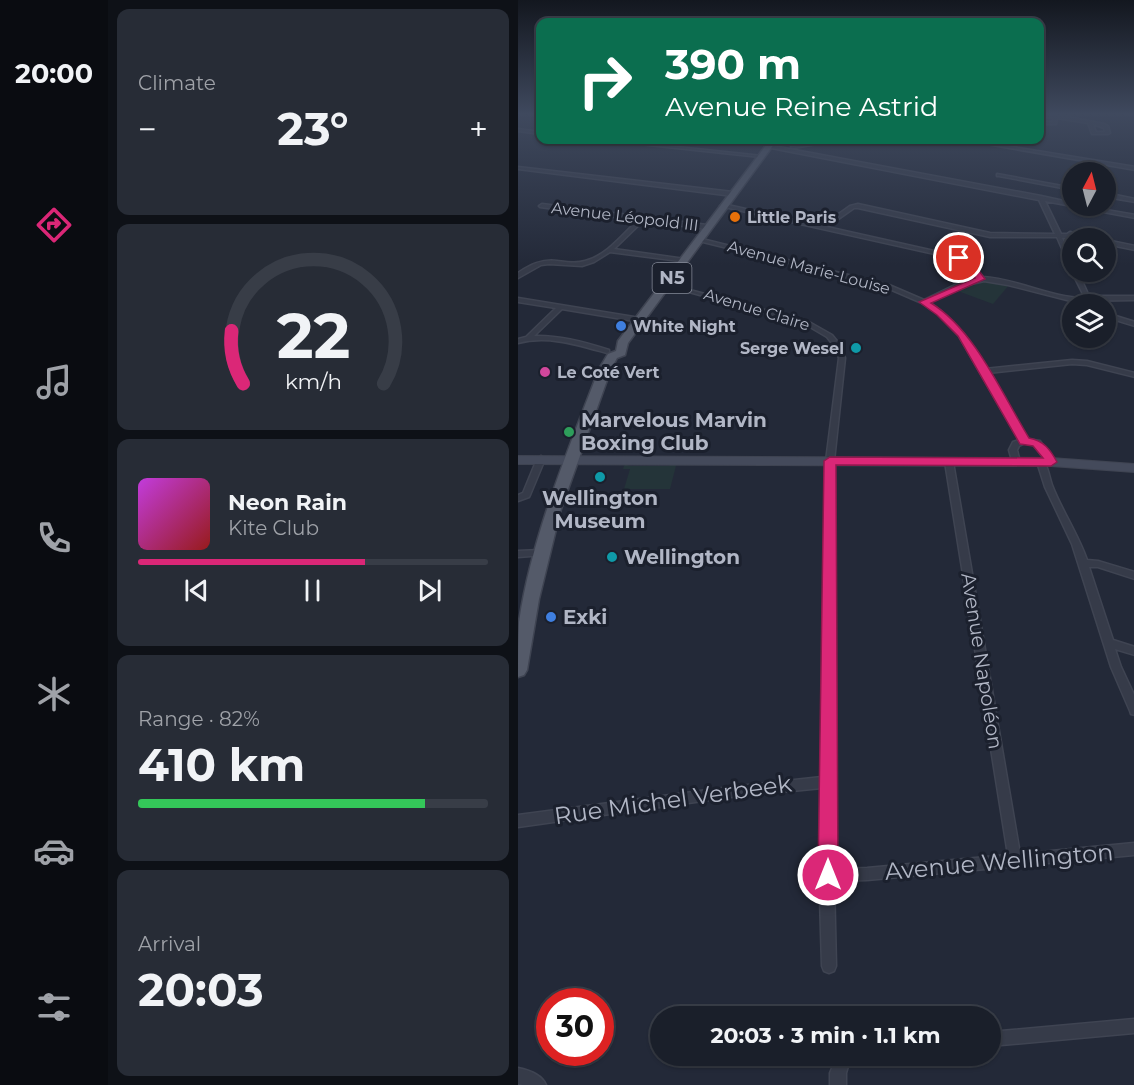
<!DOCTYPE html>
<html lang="en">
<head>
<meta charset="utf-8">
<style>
	:root { --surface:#1a1f2a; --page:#272c36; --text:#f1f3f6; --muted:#9fa2a8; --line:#383d47; --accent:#db2777 }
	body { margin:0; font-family:Montserrat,sans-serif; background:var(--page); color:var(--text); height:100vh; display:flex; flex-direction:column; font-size:22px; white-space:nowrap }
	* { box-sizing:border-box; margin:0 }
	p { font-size:20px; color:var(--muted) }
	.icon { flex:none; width:33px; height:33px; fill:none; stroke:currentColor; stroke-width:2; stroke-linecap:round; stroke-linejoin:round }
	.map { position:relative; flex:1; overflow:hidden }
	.panel { display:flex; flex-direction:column; gap:9px; padding:9px; background:#0e1117; width:410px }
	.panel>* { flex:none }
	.top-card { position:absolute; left:18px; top:18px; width:508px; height:126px; border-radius:12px; box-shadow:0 2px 4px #0004,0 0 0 2px var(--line); background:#0b6e4f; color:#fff; overflow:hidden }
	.needle { width:39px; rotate:7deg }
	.fabs { position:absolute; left:544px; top:162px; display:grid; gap:12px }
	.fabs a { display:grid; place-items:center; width:54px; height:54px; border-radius:50%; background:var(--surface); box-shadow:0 2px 4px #0004,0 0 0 2px var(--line); font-size:30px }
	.speed { position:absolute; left:18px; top:988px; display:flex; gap:12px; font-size:30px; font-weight:700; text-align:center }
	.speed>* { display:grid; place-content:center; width:78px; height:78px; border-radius:50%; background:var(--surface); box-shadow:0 2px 4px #0004,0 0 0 2px var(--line); line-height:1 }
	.speed .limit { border:9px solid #d22; background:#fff; color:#111 }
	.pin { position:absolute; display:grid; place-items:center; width:51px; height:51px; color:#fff; margin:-26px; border:3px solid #fff; border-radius:50%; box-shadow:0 2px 6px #0007 }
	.me { position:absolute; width:66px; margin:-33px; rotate:0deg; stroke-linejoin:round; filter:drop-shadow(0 0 4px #0008) }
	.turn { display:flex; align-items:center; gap:21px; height:126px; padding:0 30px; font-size:27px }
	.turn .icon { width:78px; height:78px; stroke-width:2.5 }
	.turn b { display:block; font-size:42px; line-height:51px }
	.big { font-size:45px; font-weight:700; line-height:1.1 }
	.panel .card { flex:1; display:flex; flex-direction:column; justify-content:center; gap:9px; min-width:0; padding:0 21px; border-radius:12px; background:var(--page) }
	.panel .dial { align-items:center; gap:0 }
	.dial svg { height:156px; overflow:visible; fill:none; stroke:var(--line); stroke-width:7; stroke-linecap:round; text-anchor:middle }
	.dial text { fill:var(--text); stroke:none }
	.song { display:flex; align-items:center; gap:18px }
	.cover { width:72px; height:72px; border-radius:9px; background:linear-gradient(135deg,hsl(290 70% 55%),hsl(0 70% 35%)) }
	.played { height:6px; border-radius:3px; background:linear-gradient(90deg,var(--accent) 65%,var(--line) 65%) }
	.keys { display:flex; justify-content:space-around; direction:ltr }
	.heat { display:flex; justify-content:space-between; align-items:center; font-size:33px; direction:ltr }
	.charge { height:9px; border-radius:4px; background:linear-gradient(90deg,#34c759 82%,var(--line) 0) }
	.trip { position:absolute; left:132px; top:1006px; width:351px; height:60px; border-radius:30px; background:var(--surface); box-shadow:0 2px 4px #0004,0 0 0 2px var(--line); font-weight:700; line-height:60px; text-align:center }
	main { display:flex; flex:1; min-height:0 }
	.tabs { display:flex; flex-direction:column; width:108px; justify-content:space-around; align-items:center; background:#0a0c11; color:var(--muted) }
	.tabs .icon { width:42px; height:42px }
	.tabs .on { color:var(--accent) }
	.tabs b { font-size:27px; color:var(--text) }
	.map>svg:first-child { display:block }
	.green { fill:#243439 }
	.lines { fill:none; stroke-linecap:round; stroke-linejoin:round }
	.street-casing { stroke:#3f4452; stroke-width:3 }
	.secondary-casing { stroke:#3f4452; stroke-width:2 }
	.primary-casing { stroke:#3f4452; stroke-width:3 }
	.street { fill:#363b49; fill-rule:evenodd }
	.secondary { fill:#444a5b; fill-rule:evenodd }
	.primary { fill:#545a69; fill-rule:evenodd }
	.route { fill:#db2777; stroke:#8e194d; stroke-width:1.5 }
	.food-dot { fill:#e8710a; stroke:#1b202d; stroke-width:2 }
	.shop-dot { fill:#3f7fe0; stroke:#1b202d; stroke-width:2 }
	.culture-dot { fill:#0f9aa8; stroke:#1b202d; stroke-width:2 }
	.hotel-dot { fill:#d1479c; stroke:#1b202d; stroke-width:2 }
	.leisure-dot { fill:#2e9e5b; stroke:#1b202d; stroke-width:2 }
	.labels { text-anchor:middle; stroke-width:6; stroke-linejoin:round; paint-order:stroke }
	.far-street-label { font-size:16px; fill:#b1b6c5; stroke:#1b202d }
	.far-poi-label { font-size:16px; font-weight:bold; fill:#b1b6c5; stroke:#1b202d; text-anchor:start }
	.shield { fill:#1b202d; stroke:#848997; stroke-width:1.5 }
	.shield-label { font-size:18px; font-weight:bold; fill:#b1b6c5 }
	.poi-label { font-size:20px; font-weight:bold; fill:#b1b6c5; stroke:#1b202d; text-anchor:start }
	.street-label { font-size:20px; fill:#b1b6c5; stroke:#1b202d }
	.near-street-label { font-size:24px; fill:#b1b6c5; stroke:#1b202d }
</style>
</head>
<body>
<main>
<nav class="tabs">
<b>20:00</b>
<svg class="icon on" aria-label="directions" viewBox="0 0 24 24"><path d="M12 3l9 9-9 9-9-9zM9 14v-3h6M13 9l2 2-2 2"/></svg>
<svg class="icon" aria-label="music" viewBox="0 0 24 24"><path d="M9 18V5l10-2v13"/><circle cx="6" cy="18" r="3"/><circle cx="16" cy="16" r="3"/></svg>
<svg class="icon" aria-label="phone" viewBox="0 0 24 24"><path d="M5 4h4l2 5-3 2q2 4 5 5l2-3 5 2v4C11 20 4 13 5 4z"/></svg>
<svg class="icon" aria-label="climate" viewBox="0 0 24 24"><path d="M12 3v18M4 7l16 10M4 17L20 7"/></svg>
<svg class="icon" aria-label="car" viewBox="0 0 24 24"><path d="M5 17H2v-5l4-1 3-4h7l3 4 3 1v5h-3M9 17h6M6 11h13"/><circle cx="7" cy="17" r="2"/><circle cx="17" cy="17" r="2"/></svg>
<svg class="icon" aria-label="filters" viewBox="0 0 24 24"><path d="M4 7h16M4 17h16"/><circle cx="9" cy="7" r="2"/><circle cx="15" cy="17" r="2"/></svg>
</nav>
<section class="panel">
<div class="card"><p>Climate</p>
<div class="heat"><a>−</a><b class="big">23°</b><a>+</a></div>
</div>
<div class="card dial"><svg viewBox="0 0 100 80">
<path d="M14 69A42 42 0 1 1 86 69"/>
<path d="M14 69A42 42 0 0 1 8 42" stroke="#db2777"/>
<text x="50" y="56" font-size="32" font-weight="700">22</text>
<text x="50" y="72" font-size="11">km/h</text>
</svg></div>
<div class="card">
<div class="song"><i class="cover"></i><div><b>Neon Rain</b><p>Kite Club</p></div></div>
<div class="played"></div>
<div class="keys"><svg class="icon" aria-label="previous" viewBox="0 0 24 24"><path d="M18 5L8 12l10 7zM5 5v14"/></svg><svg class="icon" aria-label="pause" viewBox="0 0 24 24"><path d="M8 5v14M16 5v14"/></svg><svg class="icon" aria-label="next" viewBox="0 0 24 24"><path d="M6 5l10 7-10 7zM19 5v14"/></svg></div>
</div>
<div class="card"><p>Range · 82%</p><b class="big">410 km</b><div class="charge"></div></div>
<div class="card"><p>Arrival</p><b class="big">20:03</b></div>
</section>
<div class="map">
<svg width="617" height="1085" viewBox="0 0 617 1085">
	<rect width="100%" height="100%" fill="#232938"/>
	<g class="green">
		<path d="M462,281L491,285L475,304L437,290Z"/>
		<path d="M159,462L152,489H106L112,469H105L107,463L111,466H150Z"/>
	</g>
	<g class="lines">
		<defs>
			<g id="street">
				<path d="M607,113H617V115Z"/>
				<path d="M522,115L550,117L586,124L590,126L592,133L590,134H574L570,123L539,118L538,124H522V122H535V118L522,117ZM575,124L586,128L587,132H578Z"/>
				<path d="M0,129L22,132V134L0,131Z"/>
				<path d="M84,140H94L244,156L242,157Z"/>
				<path d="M316,140H323L275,148L273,147Z"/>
				<path d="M446,140H453L617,167V170Z"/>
				<path d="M250,145L523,196L555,203V206H565L617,215V218L527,201L543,234H549L552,232L573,238H544L555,261V269L552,267L539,237H472L340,208H336L309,227L443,257L453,262L465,277C500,279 532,298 567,298L554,272L555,271L560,272L570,294L575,296H617V300L553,301L490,285L466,281L445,286L411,302L424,312L446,334L467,369L554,360L569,361L617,373V377L569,365L554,364L470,373L509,439L522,441L537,462L533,465L530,464L516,445L507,443L501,446L499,450L502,462L498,465L495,464L491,450L495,442L501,440L441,336L420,314L404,303L367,287L177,240L180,238L371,285L406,300L441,283L459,278L449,264L439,259L202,206L205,204L304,226L332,206L340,204L472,233L537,234L521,200L248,147Z"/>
				<path d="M0,167L215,192L218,194L215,196L0,169Z"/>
				<path d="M479,174L555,188V190L481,176H479Z"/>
				<path d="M588,193L617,199V202L588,197Z"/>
				<path d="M24,204L189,225L192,227L189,229L125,221L96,249L167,259L170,261L169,262L92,252L76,262L64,266L31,264L23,265L0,278V273C12,265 24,259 39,261C48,262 57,264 67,261C88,256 104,235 120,220L22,207L21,206Z"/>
				<path d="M588,240L617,246V250L588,244Z"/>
				<path d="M142,282L291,322L314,335L323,346L327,358L316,461V869L349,868L490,855L427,462L431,459L435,462L502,854L617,843V855L349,880L316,881L318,966L316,971L311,973L306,971L304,966L302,898L304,788L213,797L0,827V815L213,787L304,777L308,461L321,358L316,346L309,337L287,324L142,284Z"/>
				<path d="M0,298L116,317L119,319L116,321L44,309L16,336C41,335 67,342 91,350V352L89,353C60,345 30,335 0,343V339L8,337L38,308L0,302Z"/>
				<path d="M588,313L617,322V326L588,317Z"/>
				<path d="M23,456L27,459L12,495L11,497L0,501V495L5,493L19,459Z"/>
				<path d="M523,459C530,464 531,477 534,485C544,511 560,534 569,560L580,561L617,572V579L580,567H571L595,640L617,647V655L597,649L603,667L617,697V715L613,714L612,711L593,667L554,544L527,487L519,462Z"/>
				<path d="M23,550L26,551L28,553L26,555L0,557V551Z"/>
				<path d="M617,1019V1033L472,1046V1032Z"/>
				<path d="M319,1056H333L328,1073V1085H312V1073Z"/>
				<path d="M0,1068C10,1070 24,1075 28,1085H5L0,1084Z"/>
			</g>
			<path id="secondary" d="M0,456L533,458L617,464V472L533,466L0,464Z"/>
			<path id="primary" d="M252,140H259L110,343L107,355L99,358L93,369L43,509L21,599L9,670L6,675L0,677C0,659 0,640 1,622C14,535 50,451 81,369L90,354L98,351L100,341Z"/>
		</defs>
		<use href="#street" class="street-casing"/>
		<use href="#secondary" class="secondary-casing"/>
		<use href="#primary" class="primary-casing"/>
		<use href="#street" class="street"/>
		<use href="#secondary" class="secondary"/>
		<use href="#primary" class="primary"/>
	</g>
	<linearGradient id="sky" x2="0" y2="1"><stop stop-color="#13171f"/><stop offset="0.43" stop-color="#3f495e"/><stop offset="1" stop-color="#3f495e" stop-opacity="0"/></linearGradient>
	<rect width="617" height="265" fill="url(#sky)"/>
	<path class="route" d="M441,255L454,261L467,279L413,303C457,330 484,394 511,438C526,441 532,449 539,462L533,466L318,465L320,875L317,882L310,884L303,882L300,875L306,461L312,457L525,458L515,446L502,444L440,336L419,315L401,302L457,278L447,265L437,258Z"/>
	<circle class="food-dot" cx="217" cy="217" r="6"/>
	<g class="shop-dot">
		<circle cx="103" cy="326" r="6"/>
		<circle cx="33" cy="617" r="6"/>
	</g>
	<g class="culture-dot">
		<circle cx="338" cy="348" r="6"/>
		<circle cx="82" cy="477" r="6"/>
		<circle cx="94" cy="557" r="6"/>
	</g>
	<circle class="hotel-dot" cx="27" cy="372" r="6"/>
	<circle class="leisure-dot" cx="51" cy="432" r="6"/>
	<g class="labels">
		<g class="far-street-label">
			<text transform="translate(107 216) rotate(7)" y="6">Avenue Léopold III</text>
			<text transform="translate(291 267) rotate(15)" y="6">Avenue Marie-Louise</text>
			<text transform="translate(239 309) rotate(17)" y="6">Avenue Claire</text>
		</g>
		<g class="far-poi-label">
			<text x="229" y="223">Little Paris</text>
			<text x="115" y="332">White Night</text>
			<text x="326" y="354" text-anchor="end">Serge Wesel</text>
			<text x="39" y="378">Le Coté Vert</text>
		</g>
		<rect class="shield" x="134.5" y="263" width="39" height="30" rx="4.5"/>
		<g class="shield-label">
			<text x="154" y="284">N5</text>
		</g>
		<g class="poi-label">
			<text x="63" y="427">Marvelous Marvin<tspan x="63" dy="23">Boxing Club</tspan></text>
			<text x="82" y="505" text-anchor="middle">Wellington<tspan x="82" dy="23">Museum</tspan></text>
			<text x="106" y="564">Wellington</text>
			<text x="45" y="624">Exki</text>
		</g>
		<g class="street-label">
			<text transform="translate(464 661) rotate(81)" y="7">Avenue Napoléon</text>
		</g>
		<g class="near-street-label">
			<text transform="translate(155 800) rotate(-8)" y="8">Rue Michel Verbeek</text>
			<text transform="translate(481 862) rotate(-5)" y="8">Avenue Wellington</text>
		</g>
	</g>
</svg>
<div class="fabs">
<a><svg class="needle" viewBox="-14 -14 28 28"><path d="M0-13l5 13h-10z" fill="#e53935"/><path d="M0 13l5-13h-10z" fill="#9fa2a8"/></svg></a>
<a><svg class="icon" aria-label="search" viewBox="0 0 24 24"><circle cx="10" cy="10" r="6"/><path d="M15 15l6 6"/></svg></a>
<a><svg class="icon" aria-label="layers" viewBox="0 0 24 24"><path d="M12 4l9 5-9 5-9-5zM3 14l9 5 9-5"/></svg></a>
</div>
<div class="speed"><div class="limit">30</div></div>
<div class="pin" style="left:441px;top:258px;background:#d93025"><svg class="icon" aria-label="arrive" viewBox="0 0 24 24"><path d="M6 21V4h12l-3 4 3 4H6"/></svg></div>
<svg class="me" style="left:310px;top:875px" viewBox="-20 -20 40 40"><circle r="17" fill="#db2777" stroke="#fff" stroke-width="3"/><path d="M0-11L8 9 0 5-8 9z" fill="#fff"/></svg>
<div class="trip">20:03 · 3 min · 1.1 km</div>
<div class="top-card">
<div class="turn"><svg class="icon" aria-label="right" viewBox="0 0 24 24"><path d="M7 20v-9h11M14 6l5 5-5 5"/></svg><div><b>390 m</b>Avenue Reine Astrid</div></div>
</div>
</div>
</main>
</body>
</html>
